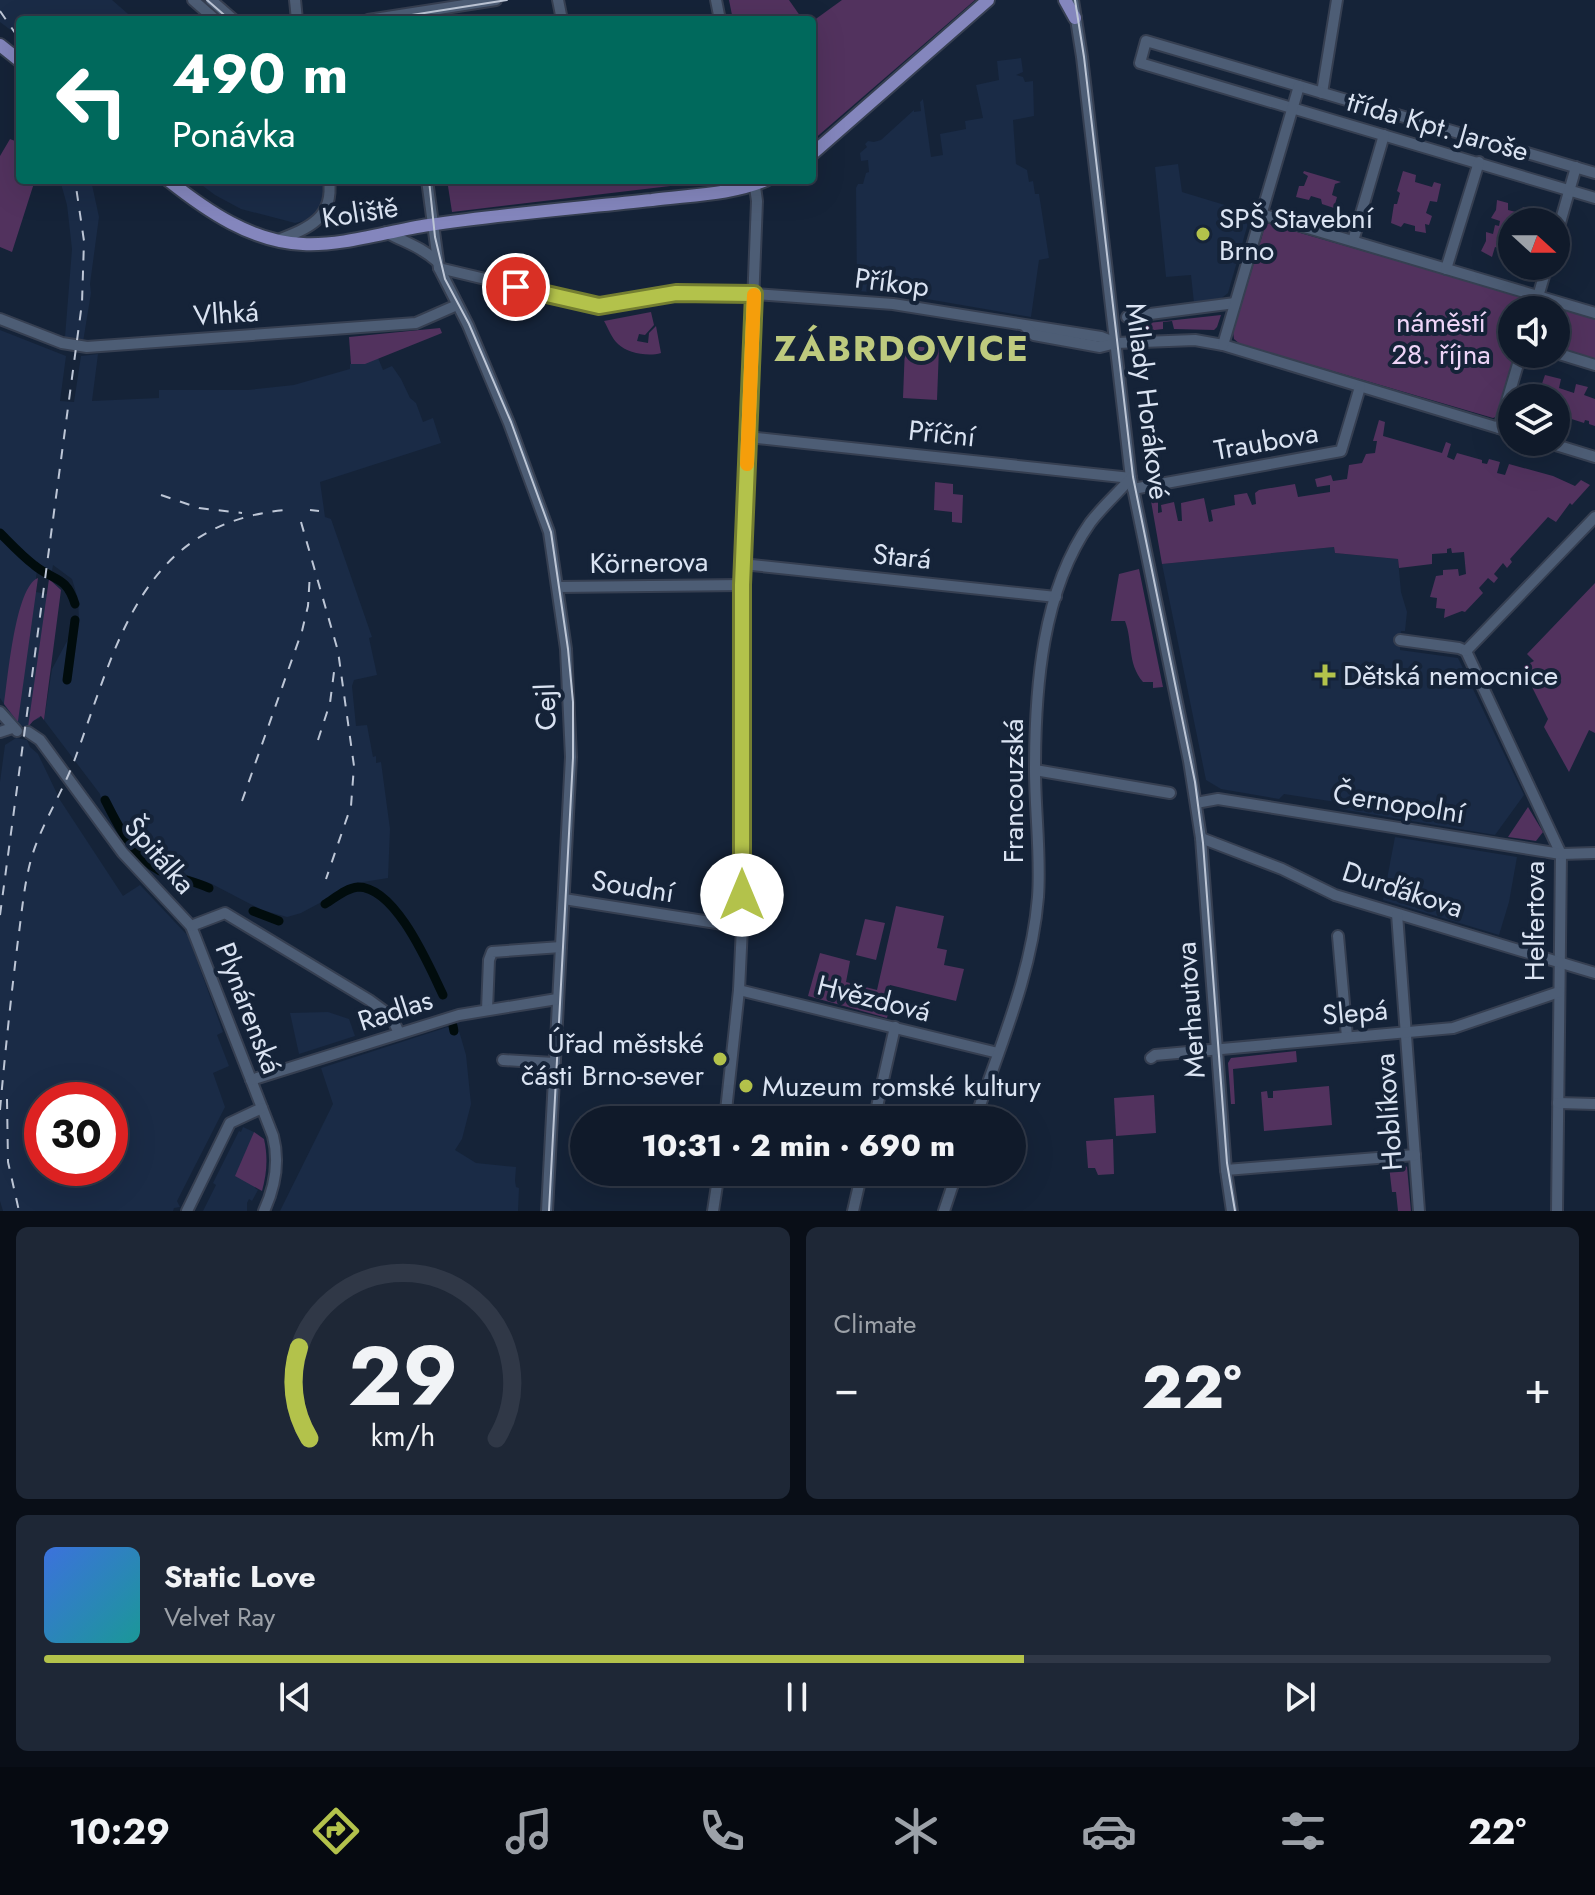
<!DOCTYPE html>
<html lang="en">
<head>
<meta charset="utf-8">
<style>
	:root { --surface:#101a2a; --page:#1e2736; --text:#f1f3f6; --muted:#9ca1a8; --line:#303847; --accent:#b3c24b }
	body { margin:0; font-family:Jost,sans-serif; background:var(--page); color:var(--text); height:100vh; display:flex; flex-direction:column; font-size:30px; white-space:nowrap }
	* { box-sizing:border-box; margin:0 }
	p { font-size:26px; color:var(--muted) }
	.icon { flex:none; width:44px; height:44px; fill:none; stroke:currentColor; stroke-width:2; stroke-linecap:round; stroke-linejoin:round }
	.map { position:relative; height:1211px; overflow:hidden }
	.sheet { display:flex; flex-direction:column; gap:16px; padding:16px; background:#090e17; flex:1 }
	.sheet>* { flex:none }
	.hud { position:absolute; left:16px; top:16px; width:800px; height:168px; border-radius:8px; box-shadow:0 8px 32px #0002,0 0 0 2px var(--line); background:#00695c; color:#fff; overflow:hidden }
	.needle { width:52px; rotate:111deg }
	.controls { position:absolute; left:1498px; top:208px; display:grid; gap:16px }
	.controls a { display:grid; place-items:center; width:72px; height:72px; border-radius:50%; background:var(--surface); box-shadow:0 8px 32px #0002,0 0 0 2px var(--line); font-size:40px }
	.speed { position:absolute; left:24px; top:1082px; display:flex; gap:16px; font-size:40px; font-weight:700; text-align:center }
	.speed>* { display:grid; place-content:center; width:104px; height:104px; border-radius:50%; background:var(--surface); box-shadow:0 8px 32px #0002,0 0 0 2px var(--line); line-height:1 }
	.speed .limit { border:12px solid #d22; background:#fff; color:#111 }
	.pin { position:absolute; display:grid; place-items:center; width:68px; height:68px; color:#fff; margin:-34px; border:4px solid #fff; border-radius:50%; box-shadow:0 2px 8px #0007 }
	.me { position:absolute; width:88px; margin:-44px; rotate:0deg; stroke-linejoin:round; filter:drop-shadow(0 0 6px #0008) }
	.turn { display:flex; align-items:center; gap:28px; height:168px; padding:0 24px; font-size:36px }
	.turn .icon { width:104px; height:104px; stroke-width:2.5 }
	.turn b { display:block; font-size:56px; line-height:68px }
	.big { font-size:60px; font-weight:800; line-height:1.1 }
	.sheet .card { flex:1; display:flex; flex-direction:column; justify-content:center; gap:12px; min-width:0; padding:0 28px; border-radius:12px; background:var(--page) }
	.sheet .dial { align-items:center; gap:0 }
	.dial svg { height:208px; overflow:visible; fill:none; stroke:var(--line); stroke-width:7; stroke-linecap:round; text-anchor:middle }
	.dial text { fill:var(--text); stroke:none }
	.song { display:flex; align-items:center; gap:24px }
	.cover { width:96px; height:96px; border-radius:12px; background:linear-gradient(135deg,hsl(220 70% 55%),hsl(180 70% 35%)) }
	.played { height:8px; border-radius:4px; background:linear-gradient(90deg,var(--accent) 65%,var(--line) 65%) }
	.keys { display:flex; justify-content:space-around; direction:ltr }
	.heat { display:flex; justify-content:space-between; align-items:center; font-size:44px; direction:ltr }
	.sheet .tiles { flex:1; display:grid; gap:16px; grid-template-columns:1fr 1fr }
	.card:last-child { grid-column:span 2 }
	.trip { position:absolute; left:570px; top:1106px; width:456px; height:80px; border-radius:40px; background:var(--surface); box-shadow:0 8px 32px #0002,0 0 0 2px var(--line); font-weight:800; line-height:80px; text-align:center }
	.dock { display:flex; height:128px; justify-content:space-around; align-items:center; background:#060a11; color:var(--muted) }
	.dock .icon { width:56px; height:56px }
	.dock .selected { color:var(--accent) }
	.dock b { font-size:36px; color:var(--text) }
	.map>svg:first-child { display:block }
	.built { fill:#1a2b46; fill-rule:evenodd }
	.green { fill:#52325e }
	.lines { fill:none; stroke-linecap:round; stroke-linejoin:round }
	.canal { stroke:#010c0d; stroke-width:9 }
	.minor-casing { stroke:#363f51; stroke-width:14 }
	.major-casing { stroke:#363f51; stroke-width:16 }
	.minor { stroke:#4d5d75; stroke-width:10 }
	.major { stroke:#8486bd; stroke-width:12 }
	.tram { stroke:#bdc6d6; stroke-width:2 }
	.rail { stroke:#bdc6d6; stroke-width:2; stroke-dasharray:10 10; stroke-linecap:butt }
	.route-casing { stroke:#747e31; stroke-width:20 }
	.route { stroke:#b3c24b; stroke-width:14 }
	.slow { stroke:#f59e0b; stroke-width:14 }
	.poi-dot { fill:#b3c24b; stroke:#152338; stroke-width:3 }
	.labels { text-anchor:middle; stroke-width:8; stroke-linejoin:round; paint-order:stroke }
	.street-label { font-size:28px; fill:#dae3f2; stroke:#152338 }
	.poi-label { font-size:28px; fill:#dae3f2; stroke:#152338; text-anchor:start }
	.park-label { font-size:28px; fill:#eed5f8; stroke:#152338 }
	.district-label { font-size:36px; font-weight:bold; letter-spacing:2px; fill:#beca7e; stroke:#152338 }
</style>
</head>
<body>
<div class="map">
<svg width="1595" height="1211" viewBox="0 0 1595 1211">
	<rect width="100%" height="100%" fill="#152338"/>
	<g class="built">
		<path d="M0,0H112L135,20H20V37L0,22Z"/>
		<path d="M1021,58L1023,72L1016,75L1023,77L1025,82L1033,81L1034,116L1013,120L1016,164L1027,170L1029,182L1033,181L1035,194H1039L1049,258L1039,260L1031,317L898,294L857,291L856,188L858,184H863L866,173L869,172L868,160L861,161L860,153L867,147L865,144L868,141L874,142L881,140L914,110V112L921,111L920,102L923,99L931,157L943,155L940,134L966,129L965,121L983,118L976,85L999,80L997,61Z"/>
		<path d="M1178,164L1182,192L1251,213L1228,293L1219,300L1194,303L1191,275L1166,277L1155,167Z"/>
		<path d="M60,180H91L99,217L90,284L91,293L83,342L67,340L65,337L72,249L67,205Z"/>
		<path d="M195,180H325V197L318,213L311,219L295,223L241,209L215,195Z"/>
		<path d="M0,330L66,356L60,401L74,402L81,356L98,354L92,401L159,398V390H248L294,385L350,369V364L365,363L378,358L383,370L392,366L401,379L410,398L416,403L423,422L433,418L441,443L320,482L325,517L331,519L372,637L369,638L377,675L354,680L352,686L356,726L367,725L373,757L376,756V763L381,762L390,829L388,878L357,883L301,913L287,917L262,910L212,884L161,866L149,858L124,827L109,799L102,802L100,794L44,720L52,669L79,619L78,599L72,579L53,565L52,571L38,564L36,577V592L47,594L49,580L40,718L33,721L28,727L18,725L0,698Z"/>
		<path d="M1334,547L1335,553L1398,559L1401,592L1407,612L1405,631H1401L1400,650L1458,658L1524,795L1495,835L1340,809L1336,802L1284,794L1279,799L1221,789L1206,780L1162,564Z"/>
		<path d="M16,738L27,740L30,747L38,754L60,800L123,896L140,885L188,936L223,1032L217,1035L229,1066L213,1073L225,1107L177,1201L180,1207L174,1208L173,1211H3L0,1201V782L5,745ZM42,1100H110V1168H42Z"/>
		<path d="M1395,837L1517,857L1509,902L1499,935L1383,900Z"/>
		<path d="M328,1012L349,1019L355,1036L299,1054L290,1013Z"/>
		<path d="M457,1024L466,1055L471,1104L462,1139L455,1150L476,1163L516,1167L515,1181L516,1187L519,1188L518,1211H280L333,1104L321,1068Z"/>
		<path d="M243,1127L254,1132L252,1137L255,1188L258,1190L252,1201L249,1199L247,1203V1211H203L216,1185L213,1183L239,1131L241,1132Z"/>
	</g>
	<g class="green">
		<path d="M729,0H789L803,20H733Z"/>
		<path d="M842,0H975L812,141V26L813,21Z"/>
		<path d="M10,139L20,143V180H35L12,252L0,247V156Z"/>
		<path d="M1304,171L1341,182L1335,184L1332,195L1337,197L1334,208L1322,204L1321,199L1311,196L1309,200L1296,197L1299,186H1304L1308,176L1303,173Z"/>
		<path d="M1403,171L1416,175L1415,182L1432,187L1434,182L1441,184L1437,202L1430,201L1426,213L1432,216L1429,225L1425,224L1426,233L1415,231V226L1404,223L1401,227L1391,223L1394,204H1397L1400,193L1397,191Z"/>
		<path d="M447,180H721L452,212Z"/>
		<path d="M1497,200L1508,203V210L1520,213L1523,207L1533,211L1531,222H1512L1510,262L1507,261L1509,251L1495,247L1492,257L1481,251L1486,241V232L1493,234L1495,225L1499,226L1500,221L1491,218L1496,210Z"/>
		<path d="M1266,223L1526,298L1530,301L1529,310H1512V354H1516L1498,416L1493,418L1240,344L1234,339L1233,332Z"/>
		<path d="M1546,304L1595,319V359L1556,347V310H1544Z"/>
		<path d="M651,312L654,325L645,335L639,334L637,341L648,343L649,333L656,326L661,353C648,357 627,353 618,344C612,339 608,328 604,321Z"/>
		<path d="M1221,315L1217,327L1214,330L1174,329L1172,321L1163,322V329L1138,332L1130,329V325Z"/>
		<path d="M440,328L442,333L365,364H351L349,337Z"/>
		<path d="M905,346L939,348L937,400L903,398Z"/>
		<path d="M1545,375L1561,379L1559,388L1574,393L1576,384L1588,387L1584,395L1595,399V426L1589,424V421L1585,420L1584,423L1556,414V398H1537Z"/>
		<path d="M1379,420L1385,422L1383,436L1442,453L1446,442L1451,444L1447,457L1454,460L1457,453L1482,460V463L1487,464L1489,459L1500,462L1497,473L1505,475L1509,464L1553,476L1575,486L1581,480L1590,485L1572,505L1570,503L1556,522L1548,517L1510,559L1512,562L1507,568L1503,563L1494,574L1498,578L1494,583L1488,578L1479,588L1483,593L1465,612L1462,611L1444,618L1445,609L1436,608L1437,598L1430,597L1436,576L1443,575V570L1458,569L1459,576L1466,574L1464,552L1452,553L1451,548L1447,549V553L1432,554V564L1399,568L1398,559L1335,553L1334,547L1162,564L1151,501L1158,499V513L1162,512L1161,505L1174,502L1178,521H1182L1181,503L1204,498L1209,522L1213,521L1211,510L1235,505L1234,495L1247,493L1252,505L1256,504L1255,493L1259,490L1295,484L1298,497L1330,492V485L1317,487L1315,479L1331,475L1333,481L1347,479L1349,465L1362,463L1366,454L1375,453L1377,441H1373Z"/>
		<path d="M935,482L953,484V494L963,495L962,523L952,522V512L934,510Z"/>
		<path d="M1139,569L1163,687L1153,688V682H1143C1127,663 1133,642 1125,621H1111L1119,574Z"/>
		<path d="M38,578L18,721H17L4,704C8,679 15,587 38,578Z"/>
		<path d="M49,579L61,590L44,720L41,716L33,721L28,727Z"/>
		<path d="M1595,583V733L1589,730L1569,772L1544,727L1548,719L1522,667L1534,661L1527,654Z"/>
		<path d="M1528,807L1543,832L1536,841L1508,837Z"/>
		<path d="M896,906L944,916L937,948L947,950L944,965L964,969L956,1001L890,985L887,994L892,995L887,1018L808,996L820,953L850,961L846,982L877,990Z"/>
		<path d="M865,919L885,923L876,960L856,955Z"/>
		<path d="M1296,1051L1297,1062L1233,1069L1235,1104H1231L1228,1063L1231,1058Z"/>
		<path d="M1329,1086L1332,1125L1264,1131L1261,1092L1267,1091L1268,1098H1273V1091Z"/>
		<path d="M1154,1095L1156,1133L1116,1136L1114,1098Z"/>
		<path d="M254,1132L264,1139C268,1157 267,1173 262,1191L235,1176Z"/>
		<path d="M1113,1139L1114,1174L1098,1175L1095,1168H1088L1086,1141Z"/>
		<path d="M1403,1164L1407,1167L1411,1211H1398L1396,1192H1392L1389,1166Z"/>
	</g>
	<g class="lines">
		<g class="canal">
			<path d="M0,533C11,544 22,556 34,565C53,581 66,575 75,604"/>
			<path d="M67,680L75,620"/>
			<path d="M105,800C118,826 133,857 160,871C176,878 194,881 209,888"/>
			<path d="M325,904C335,898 346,888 358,887C396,887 429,966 443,995"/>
			<path d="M253,911L279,921"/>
			<path d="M453,1026L454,1031"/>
		</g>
		<defs>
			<g id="minor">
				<path d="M193,0L216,20"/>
				<path d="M211,0L234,20"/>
				<path d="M295,0L297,20"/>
				<path d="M558,0L562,20"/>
				<path d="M716,0L720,20"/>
				<path d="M1073,0L1082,57L1131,478L1189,761L1201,838L1226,1170L1232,1211"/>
				<path d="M368,20L496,0"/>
				<path d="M1322,93L1337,0"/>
				<path d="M1595,173L1146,41L1140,63L1595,198"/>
				<path d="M427,180L439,268L468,325L509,423L549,532L566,649L571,757L547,1211"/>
				<path d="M1261,214L1595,313"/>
				<path d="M386,232C406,243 420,246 438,262"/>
				<path d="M1556,237L1576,167"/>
				<path d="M278,240C309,228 334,218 329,180"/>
				<path d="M1353,241L1384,135"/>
				<path d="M439,268L599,306L676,293L754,294L893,304L1101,337L1116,343"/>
				<path d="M1446,269L1479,162"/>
				<path d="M1534,310L1547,266"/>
				<path d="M1127,317L1235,303"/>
				<path d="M0,319L62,343L87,347L416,323L457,305"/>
				<path d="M1025,326L1034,335L1100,347L1116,343L1195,340L1223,345L1512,432"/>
				<path d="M1223,345L1299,86"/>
				<path d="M1556,353L1595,365"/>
				<path d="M1499,428L1521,354"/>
				<path d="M748,437L1131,478"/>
				<path d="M1546,442L1595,457"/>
				<path d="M1133,489L1341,451L1360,387"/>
				<path d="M742,564L1056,597"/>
				<path d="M558,587L742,585"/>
				<path d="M1400,640L1459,648L1466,651"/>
				<path d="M1466,651L1561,854L1557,1211"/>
				<path d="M1466,651L1595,517"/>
				<path d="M0,712L17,731"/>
				<path d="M0,732L12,728"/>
				<path d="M28,732L40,740L123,853L191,926L273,1136C280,1163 275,1187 264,1211"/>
				<path d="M1035,770L1170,793"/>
				<path d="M1196,803L1218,799L1561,854L1595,853"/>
				<path d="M1201,838L1282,869L1335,895L1595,973"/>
				<path d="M564,899L742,927"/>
				<path d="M1397,914L1419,1211"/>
				<path d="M191,926L225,913L369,1000L391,1016L399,1033"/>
				<path d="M1338,936L1347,1037"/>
				<path d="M739,990L998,1053"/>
				<path d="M487,1010L489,960L492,952L561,947"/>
				<path d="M1151,1058L1155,1055L1453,1028L1559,992"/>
				<path d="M503,1060L554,1063"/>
				<path d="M251,1080L459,1015L557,999"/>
				<path d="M1558,1103L1595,1104"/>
				<path d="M725,1120L739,990L742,927V585L757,201L754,180"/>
				<path d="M874,1120L895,1027"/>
				<path d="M975,1120C999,1048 1032,974 1038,897C1041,855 1035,812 1035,769C1035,688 1042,591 1090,523C1102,507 1118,493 1131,478"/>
				<path d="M1226,1170L1415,1155"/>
				<path d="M187,1211L230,1123L262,1108"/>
				<path d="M713,1211L719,1172"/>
				<path d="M853,1211L862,1172"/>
				<path d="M944,1211L957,1172"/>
			</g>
			<g id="major">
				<path d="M1065,0L1075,18"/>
				<path d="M0,45L20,61"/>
				<path d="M812,154L988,0"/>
				<path d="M168,180C207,211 252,242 303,244C344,246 388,231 429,225C503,214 578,208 652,200C689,195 731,195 766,180"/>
			</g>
		</defs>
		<use href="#minor" class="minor-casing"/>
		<use href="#major" class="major-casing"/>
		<use href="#minor" class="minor"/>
		<use href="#major" class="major"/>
		<g class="tram">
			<path d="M207,0L230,20"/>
			<path d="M1075,0L1084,57L1133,477L1195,782L1203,843L1227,1163L1235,1211"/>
			<path d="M358,20L390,15"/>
			<path d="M380,20L507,0"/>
			<path d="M429,180L435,237L445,279L469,324L511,422L551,532L568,649L573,702V758L549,1211"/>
		</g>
		<g class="rail">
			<path d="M0,11L20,40"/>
			<path d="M161,495L199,508L242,513"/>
			<path d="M310,510L319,511"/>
			<path d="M301,522L338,651L354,766L351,806L326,879"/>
			<path d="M318,740L330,703L334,672"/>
			<path d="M242,801L302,631L308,606L310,573"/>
			<path d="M0,915L82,303L84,241L75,180"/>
			<path d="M7,1099L8,1162L19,1211"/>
			<path d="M0,1110C5,1053 11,997 18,940C22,912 24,883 32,856C43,821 64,790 76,756C118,641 142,524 285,510"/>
		</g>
	</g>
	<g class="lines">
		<defs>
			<path id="route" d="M516,287L599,306L676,293L754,294L742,585V895"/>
		</defs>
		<use href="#route" class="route-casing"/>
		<use href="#route" class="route"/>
		<path class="slow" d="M747,464L754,295"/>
	</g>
	<g class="poi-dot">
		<circle cx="1203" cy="234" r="8"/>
		<path d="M1321 663h8v8h8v8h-8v8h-8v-8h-8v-8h8z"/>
		<circle cx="720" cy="1059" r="8"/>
		<circle cx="746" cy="1086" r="8"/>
	</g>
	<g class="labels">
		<g class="street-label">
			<text transform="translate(1438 126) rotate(16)" y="10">třída Kpt. Jaroše</text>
			<text transform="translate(360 212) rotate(-9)" y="10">Koliště</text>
			<text transform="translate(892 282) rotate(7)" y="10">Příkop</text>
			<text transform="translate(226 313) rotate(-4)" y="10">Vlhká</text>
			<text transform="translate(1148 401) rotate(83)" y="10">Milady Horákové</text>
			<text transform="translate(942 433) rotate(6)" y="10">Příční</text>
			<text transform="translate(1266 441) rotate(-10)" y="10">Traubova</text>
			<text transform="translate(902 556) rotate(6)" y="10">Stará</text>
			<text transform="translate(649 562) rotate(-1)" y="10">Körnerova</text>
			<text transform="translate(545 707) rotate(-92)" y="10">Cejl</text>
			<text transform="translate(1013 791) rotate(-90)" y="10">Francouzská</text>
			<text transform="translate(1399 803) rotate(9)" y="10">Černopolní</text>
			<text transform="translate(160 855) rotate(49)" y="10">Špitálka</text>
			<text transform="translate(633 886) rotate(9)" y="10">Soudní</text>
			<text transform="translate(1403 889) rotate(18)" y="10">Durďákova</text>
			<text transform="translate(1534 921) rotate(-90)" y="10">Helfertova</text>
			<text transform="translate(874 998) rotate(14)" y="10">Hvězdová</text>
			<text transform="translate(249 1008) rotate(69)" y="10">Plynárenská</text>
			<text transform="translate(395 1010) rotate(-18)" y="10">Radlas</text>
			<text transform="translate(1190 1010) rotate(-94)" y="10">Merhautova</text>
			<text transform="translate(1355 1012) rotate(-5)" y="10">Slepá</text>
			<text transform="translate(1388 1112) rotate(-94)" y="10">Hoblíkova</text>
		</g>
		<g class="poi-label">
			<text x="1219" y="228">SPŠ Stavební<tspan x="1219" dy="32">Brno</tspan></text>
			<text x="1343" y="685">Dětská nemocnice</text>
			<text x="704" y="1053" text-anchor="end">Úřad městské<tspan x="704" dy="32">části Brno-sever</tspan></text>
			<text x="762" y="1096">Muzeum romské kultury</text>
		</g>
		<g class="park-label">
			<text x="1441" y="332">náměstí<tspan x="1441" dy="32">28. října</tspan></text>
		</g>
		<g class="district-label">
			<text x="902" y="361">ZÁBRDOVICE</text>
		</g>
	</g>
</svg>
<div class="controls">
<a><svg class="needle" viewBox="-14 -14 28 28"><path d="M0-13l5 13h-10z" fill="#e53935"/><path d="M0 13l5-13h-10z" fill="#9ca1a8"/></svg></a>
<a><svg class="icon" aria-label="sound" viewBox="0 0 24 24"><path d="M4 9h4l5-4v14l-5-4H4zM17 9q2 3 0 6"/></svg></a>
<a><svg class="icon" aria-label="layers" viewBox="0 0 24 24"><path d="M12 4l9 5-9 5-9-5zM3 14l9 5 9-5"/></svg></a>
</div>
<div class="speed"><div class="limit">30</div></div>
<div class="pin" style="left:516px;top:287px;background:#d93025"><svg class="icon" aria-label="arrive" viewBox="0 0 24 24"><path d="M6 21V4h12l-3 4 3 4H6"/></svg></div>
<svg class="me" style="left:742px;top:895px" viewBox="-20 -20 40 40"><circle r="19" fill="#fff"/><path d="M0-13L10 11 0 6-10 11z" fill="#b3c24b"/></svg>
<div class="trip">10:31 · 2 min · 690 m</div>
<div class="hud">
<div class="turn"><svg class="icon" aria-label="left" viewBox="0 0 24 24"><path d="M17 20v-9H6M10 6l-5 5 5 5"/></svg><div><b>490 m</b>Ponávka</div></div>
</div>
</div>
<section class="sheet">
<div class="tiles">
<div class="card dial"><svg viewBox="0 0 100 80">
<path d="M14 69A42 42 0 1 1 86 69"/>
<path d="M14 69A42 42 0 0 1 10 34" stroke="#b3c24b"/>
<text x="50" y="56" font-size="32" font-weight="700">29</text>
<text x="50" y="72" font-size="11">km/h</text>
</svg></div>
<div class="card"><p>Climate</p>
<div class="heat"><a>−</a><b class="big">22°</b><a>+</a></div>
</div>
<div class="card">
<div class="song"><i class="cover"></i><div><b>Static Love</b><p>Velvet Ray</p></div></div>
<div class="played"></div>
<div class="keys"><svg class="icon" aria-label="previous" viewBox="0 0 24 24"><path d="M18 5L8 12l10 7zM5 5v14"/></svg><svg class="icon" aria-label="pause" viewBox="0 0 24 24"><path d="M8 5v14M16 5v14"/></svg><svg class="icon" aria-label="next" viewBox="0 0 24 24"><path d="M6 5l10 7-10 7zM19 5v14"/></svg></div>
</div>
</div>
</section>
<nav class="dock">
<b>10:29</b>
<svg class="icon selected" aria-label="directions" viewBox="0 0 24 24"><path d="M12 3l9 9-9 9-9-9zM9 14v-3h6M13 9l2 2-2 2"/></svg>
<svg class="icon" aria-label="music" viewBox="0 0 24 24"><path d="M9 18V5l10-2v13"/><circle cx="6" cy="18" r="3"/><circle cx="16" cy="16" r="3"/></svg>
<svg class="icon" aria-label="phone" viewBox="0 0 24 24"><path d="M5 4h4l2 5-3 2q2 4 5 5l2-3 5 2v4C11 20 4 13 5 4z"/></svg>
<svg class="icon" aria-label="climate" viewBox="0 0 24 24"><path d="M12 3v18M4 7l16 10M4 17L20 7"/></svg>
<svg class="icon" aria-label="car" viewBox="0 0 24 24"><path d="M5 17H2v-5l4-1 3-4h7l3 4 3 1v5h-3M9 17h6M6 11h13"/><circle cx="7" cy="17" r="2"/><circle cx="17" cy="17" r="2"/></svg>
<svg class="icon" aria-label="filters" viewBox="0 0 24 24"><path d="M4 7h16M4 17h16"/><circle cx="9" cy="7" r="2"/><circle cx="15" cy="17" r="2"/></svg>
<b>22°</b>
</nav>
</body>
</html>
